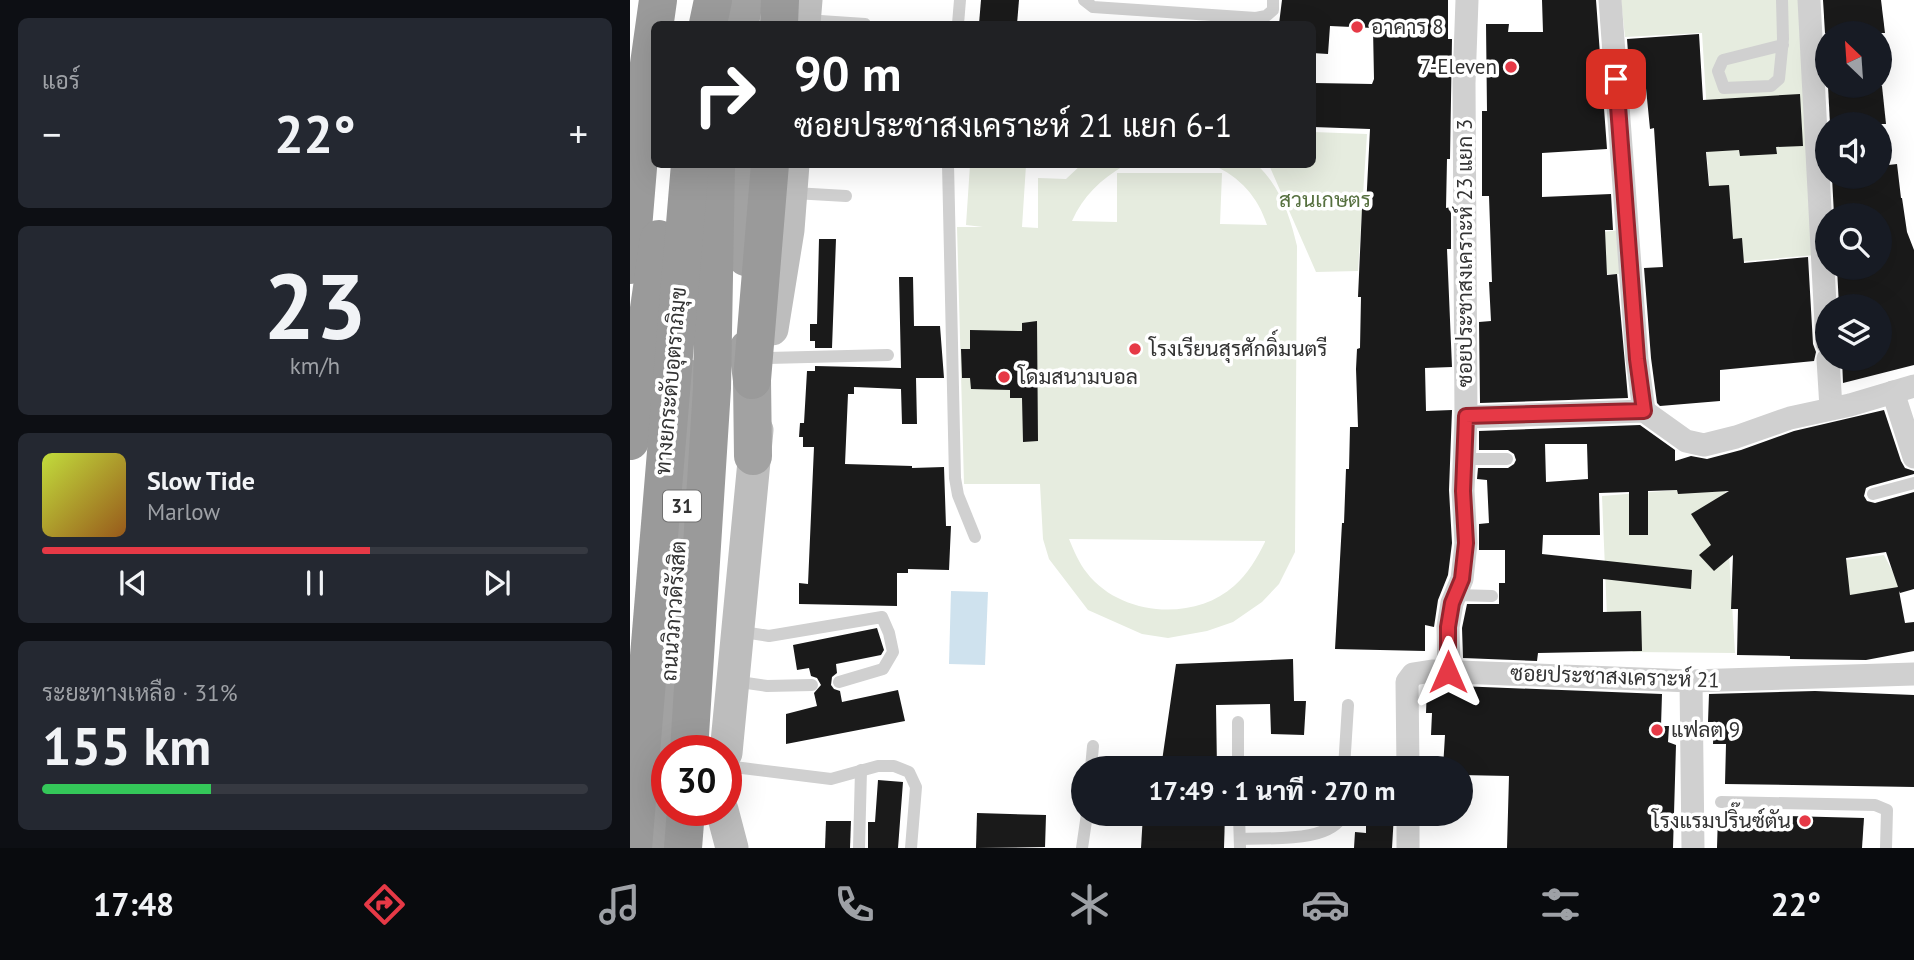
<!DOCTYPE html>
<html lang="th">
<head>
<meta charset="utf-8">
<style>
	:root { --surface:#171b24; --page:#242831; --text:#f1f3f6; --muted:#9ea1a6; --line:#363941; --accent:#e63946 }
	body { margin:0; font-family:"PT Sans",Sarabun,sans-serif; background:var(--page); color:var(--text); height:100vh; display:flex; flex-direction:column; font-size:26px; white-space:nowrap }
	* { box-sizing:border-box; margin:0 }
	p { font-size:23px; color:var(--muted) }
	.icon { flex:none; width:38px; height:38px; fill:none; stroke:currentColor; stroke-width:2; stroke-linecap:round; stroke-linejoin:round }
	.map { position:relative; flex:1; overflow:hidden }
	.details { display:flex; flex-direction:column; gap:18px; padding:18px; background:#0d0f14; width:630px }
	.details>* { flex:none }
	.guide { position:absolute; left:21px; top:21px; width:665px; height:147px; border-radius:10px; box-shadow:0 7px 28px #0002; background:#202124; color:#fff; overflow:hidden }
	.needle { width:46px; rotate:335deg }
	.controls { position:absolute; left:1185px; top:21px; display:grid; gap:14px }
	.controls a { display:grid; place-items:center; width:77px; height:77px; border-radius:50%; background:var(--surface); box-shadow:0 7px 28px #0002; font-size:35px }
	.speed { position:absolute; left:21px; top:735px; display:flex; gap:14px; font-size:35px; font-weight:700; text-align:center }
	.speed>* { display:grid; place-content:center; width:91px; height:91px; border-radius:50%; background:var(--surface); box-shadow:0 7px 28px #0002; line-height:1 }
	.speed .limit { border:10px solid #d22; background:#fff; color:#111 }
	.pin { position:absolute; display:grid; place-items:center; width:60px; height:60px; color:#fff; margin:-30px; border-radius:14px; box-shadow:0 4px 10px #0006 }
	.me { position:absolute; width:77px; margin:-38px; rotate:0deg; stroke-linejoin:round; filter:drop-shadow(0 0 5px #0008) }
	.turn { display:flex; align-items:center; gap:24px; height:147px; padding:0 28px; font-size:32px }
	.turn .icon { width:91px; height:91px; stroke-width:2.5 }
	.turn b { display:block; font-size:49px; line-height:60px }
	.big { font-size:52px; font-weight:800; line-height:1.1 }
	.details .widget { flex:1; display:flex; flex-direction:column; justify-content:center; gap:10px; min-width:0; padding:0 24px; border-radius:10px; background:var(--page) }
	.details .dial { align-items:center; gap:0 }
	.dial b { font-size:91px; line-height:1 }
	.song { display:flex; align-items:center; gap:21px }
	.cover { width:84px; height:84px; border-radius:10px; background:linear-gradient(135deg,hsl(70 70% 55%),hsl(30 70% 35%)) }
	.played { height:7px; border-radius:4px; background:linear-gradient(90deg,var(--accent) 60%,var(--line) 60%) }
	.keys { display:flex; justify-content:space-around; direction:ltr }
	.heat { display:flex; justify-content:space-between; align-items:center; font-size:38px; direction:ltr }
	.charge { height:10px; border-radius:5px; background:linear-gradient(90deg,#34c759 31%,var(--line) 0) }
	.trip { position:absolute; left:441px; top:756px; width:402px; height:70px; border-radius:35px; background:var(--surface); box-shadow:0 7px 28px #0002; font-weight:800; line-height:70px; text-align:center }
	.menu { display:flex; height:112px; justify-content:space-around; align-items:center; background:#090b0e; color:var(--muted) }
	.menu .icon { width:49px; height:49px }
	.menu .current { color:var(--accent) }
	.menu b { font-size:32px; color:var(--text) }
	main { display:flex; flex:1; min-height:0 }
	.map>svg:first-child { display:block }
	.green { fill:#e6ecdf; fill-rule:evenodd }
	.water { fill:#cfe2ee }
	.building { fill:#1a1a1a; fill-rule:evenodd }
	.lines { fill:none; stroke-linecap:round; stroke-linejoin:round }
	.service { stroke:#d0d0d0; stroke-width:12 }
	.minor { stroke:#d0d0d0; stroke-width:23 }
	.secondary { stroke:#bdbdbd; stroke-width:33 }
	.trunk { stroke:#a2a2a2; stroke-width:38 }
	.motorway { stroke:#9a9a9a; stroke-width:38 }
	.route-casing { stroke:#96252e; stroke-width:18 }
	.route { stroke:#e63946; stroke-width:12 }
	.poi-dot { fill:#e63946; stroke:#fff; stroke-width:2.5 }
	.labels { text-anchor:middle; stroke-width:7; stroke-linejoin:round; paint-order:stroke }
	.shield { fill:#fff; stroke:#707070; stroke-width:2 }
	.shield-label { font-size:19px; font-weight:bold; fill:#333 }
	.poi-label { font-size:21px; fill:#333; stroke:#fff; text-anchor:start }
	.park-label { font-size:21px; fill:#56703f; stroke:#fff }
	.street-label { font-size:21px; fill:#333; stroke:#fff }
</style>
</head>
<body>
<main>
<section class="details">
<div class="widget"><p>แอร์</p>
<div class="heat"><a>−</a><b class="big">22°</b><a>+</a></div>
</div>
<div class="widget dial"><b>23</b><p>km/h</p></div>
<div class="widget">
<div class="song"><i class="cover"></i><div><b>Slow Tide</b><p>Marlow</p></div></div>
<div class="played"></div>
<div class="keys"><svg class="icon" aria-label="previous" viewBox="0 0 24 24"><path d="M18 5L8 12l10 7zM5 5v14"/></svg><svg class="icon" aria-label="pause" viewBox="0 0 24 24"><path d="M8 5v14M16 5v14"/></svg><svg class="icon" aria-label="next" viewBox="0 0 24 24"><path d="M6 5l10 7-10 7zM19 5v14"/></svg></div>
</div>
<div class="widget"><p>ระยะทางเหลือ · 31%</p><b class="big">155 km</b><div class="charge"></div></div>
</section>
<div class="map">
<svg width="1284" height="848" viewBox="0 0 1284 848">
	<rect width="100%" height="100%" fill="#fff"/>
	<g class="green">
		<path d="M991,0H1173L1185,255L1086,264L1076,145H1079L1072,33L995,37Z"/>
		<path d="M683,132L737,134L728,271L686,272L639,165L682,164Z"/>
		<path d="M452,164L495,165C471,179 453,196 442,221L487,222V173H592L590,224L637,225C628,197 610,177 583,165H627C650,186 660,216 667,246L665,552L649,584L632,602L603,622L577,631L538,638L512,634L458,610L419,559L413,539L410,484H334L327,227H353L336,225L340,165H396L392,227L408,228V178L436,179ZM439,539L635,541V542C627,558 618,574 604,586C564,622 490,616 457,573C449,563 444,551 439,539Z"/>
		<path d="M990,230L994,274H973L972,232Z"/>
		<path d="M1095,486L1105,653L1003,652L977,617L972,496Z"/>
		<path d="M1254,555L1273,591L1219,597L1215,560Z"/>
	</g>
	<path class="water" d="M321,591L358,592L355,665L319,664Z"/>
	<g class="building">
		<path d="M351,0H389L387,24H349Z"/>
		<path d="M652,0H818V39H822L820,159H817L816,208L821,207V249H817L822,367L795,368L796,411L822,410L819,490L822,543L818,575L808,600L804,627L795,625V651L705,649L712,523H714L716,469H719L720,427H728L726,369L727,349L730,348L731,297H728L732,208H736L740,129L683,127L684,83L742,84L744,79L743,28L700,26L698,54L682,53V24H649Z"/>
		<path d="M912,0H966L977,149L912,153V197L981,194L983,230H975L977,275L987,274L998,398L850,403L849,322L861,321L859,282H862L859,196H852V111H857L856,24H879L878,32H913Z"/>
		<path d="M1193,0H1251L1255,33H1195Z"/>
		<path d="M1069,34L1073,100L1170,94L1173,146L1146,147L1147,154L1110,156L1109,150L1076,152L1079,186L1099,185L1103,239L1112,238L1114,263L1178,257L1183,344L1186,352L1184,361L1090,370V401L1030,406L1027,403L1021,358L1014,268L1033,267L1024,128L1020,129L1015,78L1000,79L997,39Z"/>
		<path d="M1198,86H1252L1256,124H1200Z"/>
		<path d="M1267,164L1271,198H1272L1277,232L1284,250V365L1213,383L1212,359H1250V306H1209L1207,268H1250V215H1204L1202,177H1250V166Z"/>
		<path d="M189,239H206L202,348H185V341H180V324H187Z"/>
		<path d="M269,277H283L284,326H310L314,378H286L287,424H272L271,389L224,387V394H218L215,464L282,466V468L314,467L316,526H321L319,570L278,569V573H267V606L169,604V583L178,584L184,447H173V437H169L170,423H174L177,371H185V366L271,368Z"/>
		<path d="M407,321L408,441L393,442L392,398H380V390L341,389L340,378H332L331,349H340V330L392,331V323Z"/>
		<path d="M1254,410L1271,461L1275,468L1284,471V474L1240,486L1236,488L1234,496L1237,501L1245,503L1284,492V589L1270,593L1269,591L1275,623L1284,622V651L1236,660L1160,659V656L1107,655L1108,609H1101L1103,555L1084,571L1069,555L1081,545L1061,514L1099,491L1048,494L1047,490L1018,491V535H999V492L969,493L970,535H913L912,554L1062,570L1061,589L973,579V612L1011,611L1012,651L908,653L907,661L833,658L832,628L837,604H869V583H875V550H849V524L859,523L857,480L847,479L848,468H878L884,464L886,460L884,454L878,450H849V431L1010,425L1045,450V461L1061,456L1077,459L1111,450L1164,431ZM915,444H957L958,479L916,482ZM1256,552L1268,587L1220,595L1216,558Z"/>
		<path d="M247,628L254,650L251,655L206,664L207,673L202,677L201,685L204,689L210,691L212,702L268,690L275,721L156,744V714L187,706L184,693L191,685L187,678L181,676L179,668L167,670L163,645Z"/>
		<path d="M663,659L664,701H676L674,735L641,734L640,704L586,705L587,768H531L546,664Z"/>
		<path d="M803,685L1032,694L1031,726H1039L1038,742L1046,745L1043,848H877L879,776L831,775V768H813L815,735H801L802,713H796L797,686Z"/>
		<path d="M1185,691L1284,695V787L1095,784L1096,744H1083L1084,722H1078L1079,694Z"/>
		<path d="M248,780L273,782L268,848H238V822H245Z"/>
		<path d="M347,813L416,815L415,847L346,848Z"/>
		<path d="M513,814H595L594,848H511Z"/>
		<path d="M736,814H764L762,848H724L725,832L736,833Z"/>
		<path d="M1088,814L1234,818L1232,848H1087Z"/>
		<path d="M196,821H221L220,848H195Z"/>
	</g>
	<g class="lines">
		<g class="service">
			<path d="M454,0L463,7L626,18L636,16L643,10V0"/>
			<path d="M1152,0L1153,39L1149,79L1141,86L1094,88L1088,71L1093,60L1153,45"/>
			<path d="M175,20L235,24"/>
			<path d="M328,24L330,0"/>
			<path d="M318,164L325,478L328,495L345,537"/>
			<path d="M164,193L216,196"/>
			<path d="M138,358L258,355"/>
			<path d="M835,459H877"/>
			<path d="M1243,494L1284,483"/>
			<path d="M826,595L862,596"/>
			<path d="M107,631L139,636L252,617L259,633L263,652L253,669L209,682"/>
			<path d="M103,681L137,686L182,685"/>
			<path d="M608,722V768"/>
			<path d="M96,766L201,779L248,766H264L279,772L286,787L281,848"/>
			<path d="M461,768L463,746"/>
			<path d="M714,768L718,705"/>
			<path d="M1091,802L1245,805L1257,810L1256,848"/>
			<path d="M609,814L610,848"/>
			<path d="M610,839C640,837 699,844 714,814"/>
			<path d="M229,848L231,770"/>
			<path d="M452,848L457,814"/>
		</g>
		<g class="minor">
			<path d="M980,0L1007,359L1014,411"/>
			<path d="M1179,0L1197,343"/>
			<path d="M1198,359L1201,408"/>
			<path d="M1263,392L1284,457"/>
			<path d="M836,417L1014,411L1056,441L1074,445L1106,437L1160,418L1220,405L1284,386"/>
			<path d="M819,672L818,627L822,603L832,579L836,543L833,491L836,417L834,83L837,0"/>
			<path d="M1061,681L1063,848"/>
			<path d="M778,768L777,682L783,674L802,671L1061,681L1284,674"/>
			<path d="M778,848V814"/>
		</g>
		<g class="secondary">
			<path d="M174,24L176,0"/>
			<path d="M142,329L158,230L163,164"/>
			<path d="M96,753L127,430"/>
			<path d="M92,810L102,848"/>
		</g>
		<g class="trunk">
			<path d="M110,24L114,0"/>
			<path d="M116,257L118,164"/>
			<path d="M118,349L122,380L123,456"/>
			<path d="M27,848L61,379"/>
		</g>
		<g class="motorway">
			<path d="M78,24L83,0"/>
			<path d="M149,24L150,0"/>
			<path d="M0,265L13,107L28,0"/>
			<path d="M122,380L140,164"/>
			<path d="M0,441L29,239"/>
			<path d="M59,751L82,388L86,164"/>
			<path d="M3,848L60,164"/>
			<path d="M53,848L56,810"/>
		</g>
	</g>
	<g class="lines">
		<defs>
			<path id="route" d="M818,672V627L822,603L832,579L836,543L833,491L836,416L1014,411L1007,359L986,79"/>
		</defs>
		<use href="#route" class="route-casing"/>
		<use href="#route" class="route"/>
	</g>
	<g class="poi-dot">
		<circle cx="727" cy="27" r="7"/>
		<circle cx="881" cy="67" r="7"/>
		<circle cx="505" cy="349" r="7"/>
		<circle cx="374" cy="377" r="7"/>
		<circle cx="1027" cy="730" r="7"/>
		<circle cx="1175" cy="821" r="7"/>
	</g>
	<g class="labels">
		<rect class="shield" x="33" y="490.5" width="38" height="31" rx="5"/>
		<g class="shield-label">
			<text x="52" y="513">31</text>
		</g>
		<g class="poi-label">
			<text x="741" y="34">อาคาร 8</text>
			<text x="867" y="74" text-anchor="end">7-Eleven</text>
			<text x="519" y="356">โรงเรียนสุรศักดิ์มนตรี</text>
			<text x="388" y="384">โดมสนามบอล</text>
			<text x="1041" y="737">แฟลต 9</text>
			<text x="1161" y="828" text-anchor="end">โรงแรมปริ๊นซ์ตัน</text>
		</g>
		<g class="park-label">
			<text x="695" y="207">สวนเกษตร</text>
		</g>
		<g class="street-label">
			<text transform="translate(835 253) rotate(-90)" y="7">ซอยประชาสงเคราะห์ 23 แยก 3</text>
			<text transform="translate(41 381) rotate(-85)" y="7">ทางยกระดับอุตราภิมุข</text>
			<text transform="translate(44 611) rotate(-86)" y="7">ถนนวิภาวดีรังสิต</text>
			<text transform="translate(985 677) rotate(2)" y="7">ซอยประชาสงเคราะห์ 21</text>
		</g>
	</g>
</svg>
<div class="controls">
<a><svg class="needle" viewBox="-14 -14 28 28"><path d="M0-13l5 13h-10z" fill="#e53935"/><path d="M0 13l5-13h-10z" fill="#9ea1a6"/></svg></a>
<a><svg class="icon" aria-label="sound" viewBox="0 0 24 24"><path d="M4 9h4l5-4v14l-5-4H4zM17 9q2 3 0 6"/></svg></a>
<a><svg class="icon" aria-label="search" viewBox="0 0 24 24"><circle cx="10" cy="10" r="6"/><path d="M15 15l6 6"/></svg></a>
<a><svg class="icon" aria-label="layers" viewBox="0 0 24 24"><path d="M12 4l9 5-9 5-9-5zM3 14l9 5 9-5"/></svg></a>
</div>
<div class="speed"><div class="limit">30</div></div>
<div class="pin" style="left:986px;top:79px;background:#d93025"><svg class="icon" aria-label="arrive" viewBox="0 0 24 24"><path d="M6 21V4h12l-3 4 3 4H6"/></svg></div>
<svg class="me" style="left:818px;top:672px" viewBox="-20 -20 40 40"><path d="M0-17L14 15 0 8-14 15z" fill="#e63946" stroke="#fff" stroke-width="4"/></svg>
<div class="trip">17:49 · 1 นาที · 270 m</div>
<div class="guide">
<div class="turn"><svg class="icon" aria-label="right" viewBox="0 0 24 24"><path d="M7 20v-9h11M14 6l5 5-5 5"/></svg><div><b>90 m</b>ซอยประชาสงเคราะห์ 21 แยก 6-1</div></div>
</div>
</div>
</main>
<nav class="menu">
<b>17:48</b>
<svg class="icon current" aria-label="directions" viewBox="0 0 24 24"><path d="M12 3l9 9-9 9-9-9zM9 14v-3h6M13 9l2 2-2 2"/></svg>
<svg class="icon" aria-label="music" viewBox="0 0 24 24"><path d="M9 18V5l10-2v13"/><circle cx="6" cy="18" r="3"/><circle cx="16" cy="16" r="3"/></svg>
<svg class="icon" aria-label="phone" viewBox="0 0 24 24"><path d="M5 4h4l2 5-3 2q2 4 5 5l2-3 5 2v4C11 20 4 13 5 4z"/></svg>
<svg class="icon" aria-label="climate" viewBox="0 0 24 24"><path d="M12 3v18M4 7l16 10M4 17L20 7"/></svg>
<svg class="icon" aria-label="car" viewBox="0 0 24 24"><path d="M5 17H2v-5l4-1 3-4h7l3 4 3 1v5h-3M9 17h6M6 11h13"/><circle cx="7" cy="17" r="2"/><circle cx="17" cy="17" r="2"/></svg>
<svg class="icon" aria-label="filters" viewBox="0 0 24 24"><path d="M4 7h16M4 17h16"/><circle cx="9" cy="7" r="2"/><circle cx="15" cy="17" r="2"/></svg>
<b>22°</b>
</nav>
</body>
</html>
